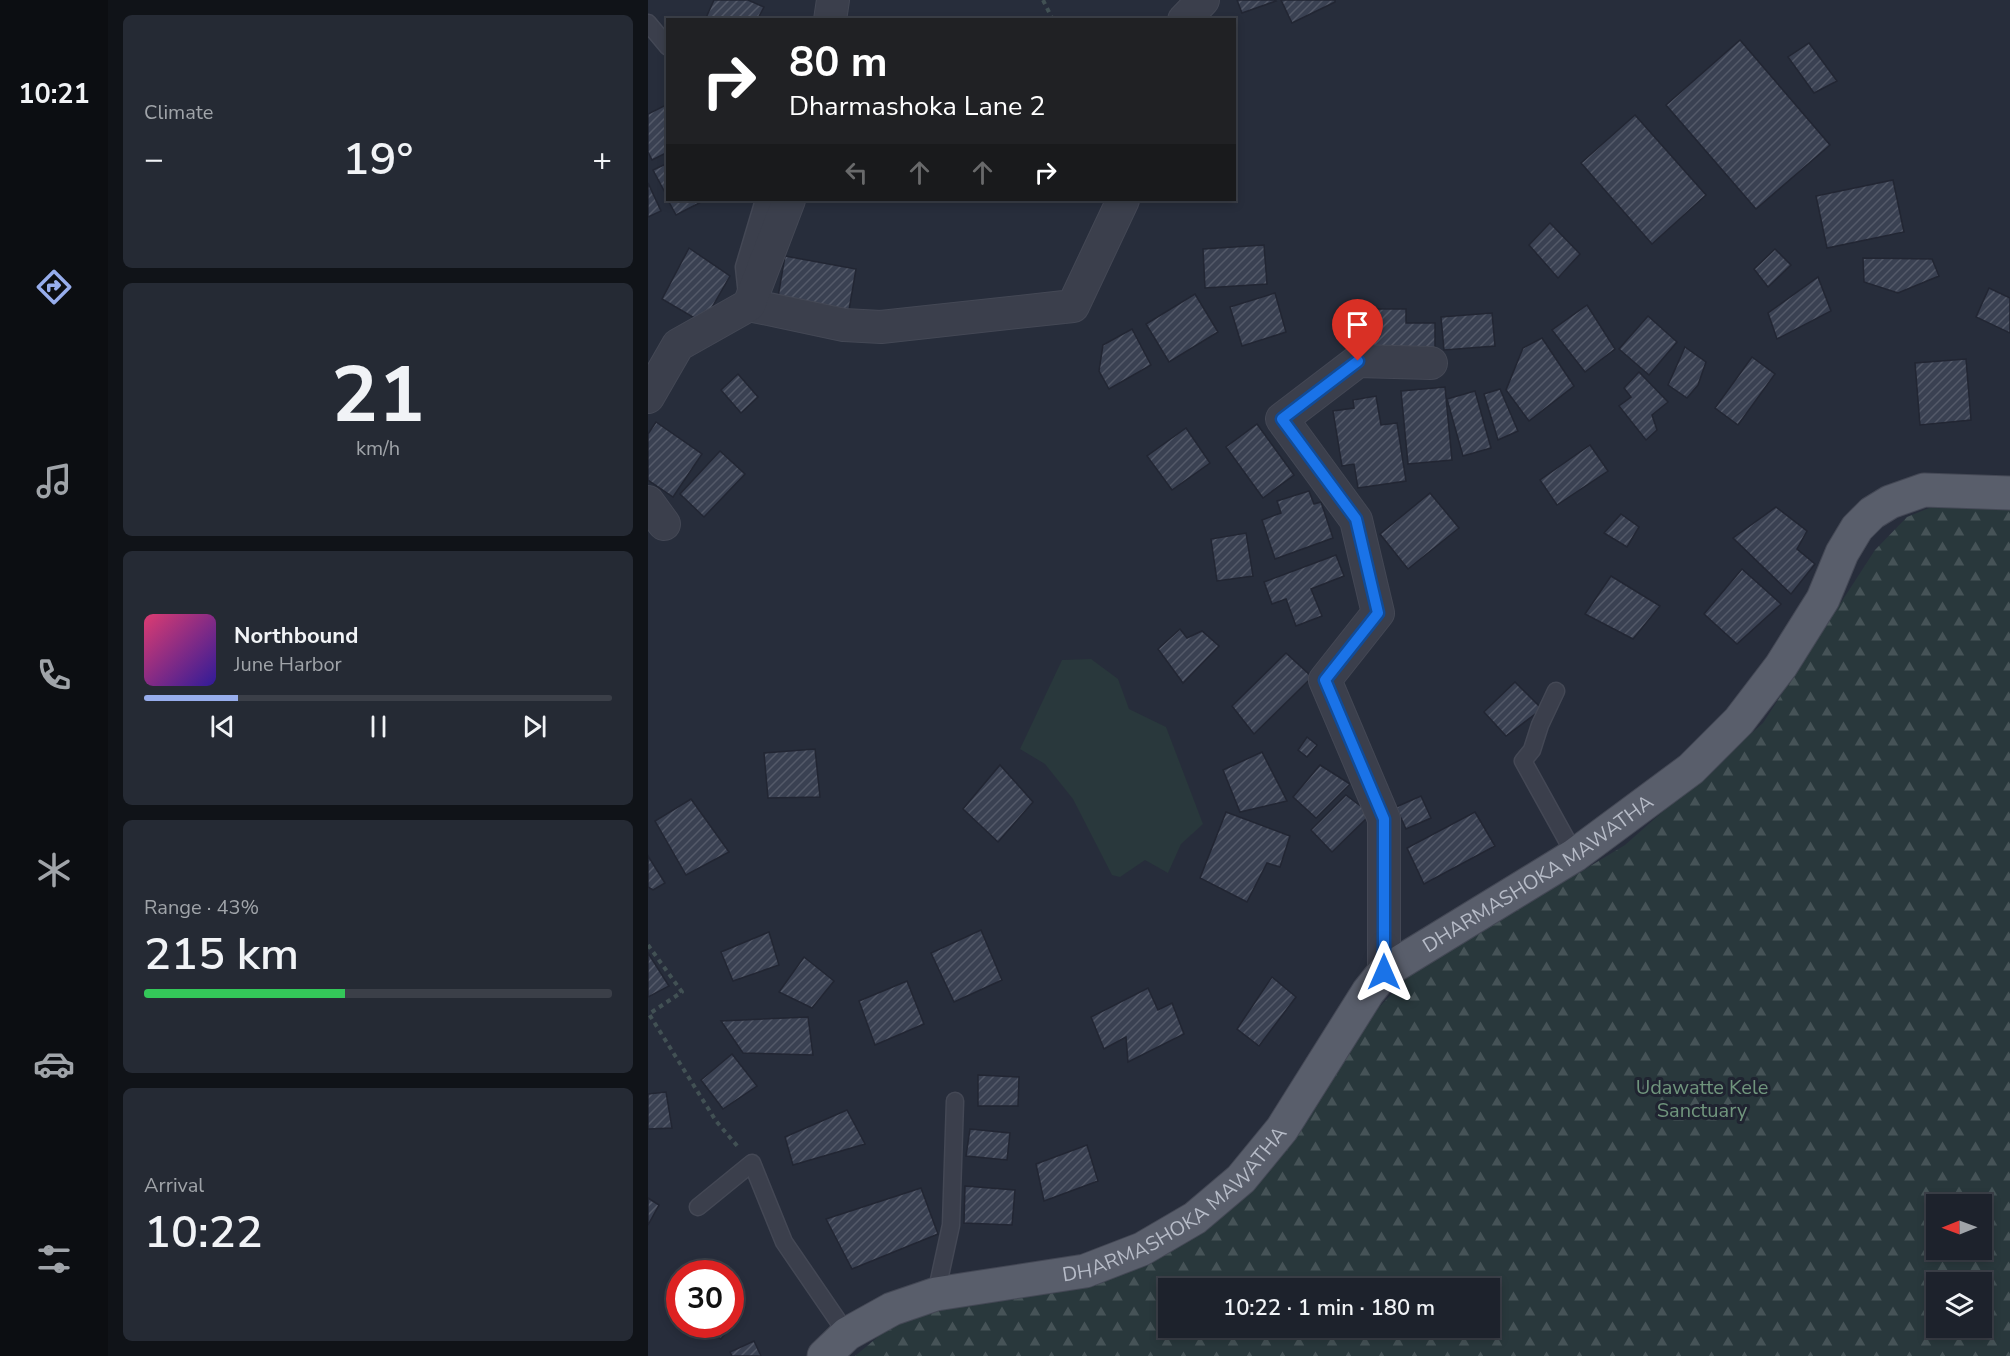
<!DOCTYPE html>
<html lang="en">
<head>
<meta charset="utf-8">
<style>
	:root { --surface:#1d222c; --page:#252a34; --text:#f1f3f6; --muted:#a0a4a9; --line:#3b3f48; --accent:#97adec }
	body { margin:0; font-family:"Nunito Sans",sans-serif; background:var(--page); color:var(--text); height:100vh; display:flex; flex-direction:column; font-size:22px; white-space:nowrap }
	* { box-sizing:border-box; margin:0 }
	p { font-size:20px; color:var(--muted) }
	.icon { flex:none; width:33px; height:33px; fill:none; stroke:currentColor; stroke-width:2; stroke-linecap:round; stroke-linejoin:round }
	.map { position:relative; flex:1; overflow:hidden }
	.drawer { display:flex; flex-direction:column; gap:15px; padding:15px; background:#101318; width:540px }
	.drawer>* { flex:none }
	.banner { position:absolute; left:18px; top:18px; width:570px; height:183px; border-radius:0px; box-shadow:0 3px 9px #0003,0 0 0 2px var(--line); background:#202124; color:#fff; overflow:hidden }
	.needle { width:39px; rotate:269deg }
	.controls { position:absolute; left:1278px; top:1194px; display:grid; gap:12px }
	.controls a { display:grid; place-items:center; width:66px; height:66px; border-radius:0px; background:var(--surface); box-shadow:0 3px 9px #0003,0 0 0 2px var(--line); font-size:30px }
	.speed { position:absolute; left:18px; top:1260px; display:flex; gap:12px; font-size:30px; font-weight:700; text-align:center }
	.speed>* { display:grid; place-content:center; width:78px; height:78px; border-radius:50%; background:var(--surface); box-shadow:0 3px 9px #0003,0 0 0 2px var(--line); line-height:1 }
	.speed .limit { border:9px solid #d22; background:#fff; color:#111 }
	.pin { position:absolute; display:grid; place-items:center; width:51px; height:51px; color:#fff; margin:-62px -26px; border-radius:50% 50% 50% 0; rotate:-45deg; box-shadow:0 0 6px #0007 }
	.pin .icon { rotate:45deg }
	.me { position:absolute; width:66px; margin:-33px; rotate:0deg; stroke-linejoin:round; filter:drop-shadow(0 0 4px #0008) }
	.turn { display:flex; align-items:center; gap:21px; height:126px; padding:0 24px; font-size:27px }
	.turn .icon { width:78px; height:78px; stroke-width:2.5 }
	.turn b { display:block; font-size:42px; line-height:51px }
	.lanes { display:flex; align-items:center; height:57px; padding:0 24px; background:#0003; justify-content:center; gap:30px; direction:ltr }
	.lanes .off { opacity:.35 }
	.big { font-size:45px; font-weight:600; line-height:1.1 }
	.drawer .card { flex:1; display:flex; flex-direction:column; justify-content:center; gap:9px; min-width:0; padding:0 21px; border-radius:9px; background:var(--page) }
	.drawer .dial { align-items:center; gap:0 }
	.dial b { font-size:78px; line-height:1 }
	.song { display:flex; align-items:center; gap:18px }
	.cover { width:72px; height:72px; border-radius:9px; background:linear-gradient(135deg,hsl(340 70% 55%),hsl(250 70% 35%)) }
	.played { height:6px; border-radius:3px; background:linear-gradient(90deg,var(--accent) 20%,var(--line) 20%) }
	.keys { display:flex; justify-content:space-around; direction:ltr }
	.heat { display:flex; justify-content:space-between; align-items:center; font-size:33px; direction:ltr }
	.charge { height:9px; border-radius:4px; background:linear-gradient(90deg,#34c759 43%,var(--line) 0) }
	.trip { position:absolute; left:510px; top:1278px; width:342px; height:60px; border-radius:0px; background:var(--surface); box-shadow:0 3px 9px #0003,0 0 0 2px var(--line); font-weight:600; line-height:60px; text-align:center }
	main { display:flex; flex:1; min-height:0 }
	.dock { display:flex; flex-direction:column; width:108px; justify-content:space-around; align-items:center; background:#0c0e12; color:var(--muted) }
	.dock .icon { width:42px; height:42px }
	.dock .on { color:var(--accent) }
	.dock b { font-size:27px; color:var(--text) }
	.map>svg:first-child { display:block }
	.green { fill:#29383c }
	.forest { fill:url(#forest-firs); fill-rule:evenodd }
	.building { fill:url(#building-hatch); stroke:#222633; stroke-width:1.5 }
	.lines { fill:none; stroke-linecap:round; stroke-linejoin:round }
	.lane-casing { stroke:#444855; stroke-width:19 }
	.street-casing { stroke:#444855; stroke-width:34 }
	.primary-casing { stroke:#444855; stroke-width:35 }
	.path { stroke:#425154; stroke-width:4; stroke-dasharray:4.5 4.5; stroke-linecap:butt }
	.lane { stroke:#3b3f4c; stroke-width:16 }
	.street { stroke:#3b3f4c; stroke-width:32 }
	.primary { stroke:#595e6b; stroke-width:33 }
	.route-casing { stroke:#114b97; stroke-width:15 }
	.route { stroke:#1a73e8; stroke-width:10 }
	.labels { text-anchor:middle; stroke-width:6; stroke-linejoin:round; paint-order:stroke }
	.street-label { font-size:20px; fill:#b6bbc7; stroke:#202431 }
	.park-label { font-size:20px; fill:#70957d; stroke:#202431 }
</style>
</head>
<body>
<main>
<nav class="dock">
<b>10:21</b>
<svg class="icon on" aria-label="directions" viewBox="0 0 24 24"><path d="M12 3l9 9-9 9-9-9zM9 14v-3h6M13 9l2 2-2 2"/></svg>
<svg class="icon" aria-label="music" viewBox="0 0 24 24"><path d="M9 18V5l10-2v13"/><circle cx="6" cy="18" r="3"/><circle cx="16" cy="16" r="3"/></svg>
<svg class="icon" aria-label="phone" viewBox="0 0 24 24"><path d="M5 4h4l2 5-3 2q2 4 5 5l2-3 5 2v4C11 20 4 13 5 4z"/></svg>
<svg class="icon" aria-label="climate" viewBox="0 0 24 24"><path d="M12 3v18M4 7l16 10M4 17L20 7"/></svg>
<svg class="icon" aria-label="car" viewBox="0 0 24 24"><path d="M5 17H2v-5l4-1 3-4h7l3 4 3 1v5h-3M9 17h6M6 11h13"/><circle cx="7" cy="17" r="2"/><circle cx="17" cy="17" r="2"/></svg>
<svg class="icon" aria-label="filters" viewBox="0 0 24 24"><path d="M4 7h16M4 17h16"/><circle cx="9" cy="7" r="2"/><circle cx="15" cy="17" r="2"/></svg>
</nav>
<section class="drawer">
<div class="card"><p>Climate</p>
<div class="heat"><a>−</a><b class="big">19°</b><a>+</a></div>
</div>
<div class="card dial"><b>21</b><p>km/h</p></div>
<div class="card">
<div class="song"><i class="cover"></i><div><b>Northbound</b><p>June Harbor</p></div></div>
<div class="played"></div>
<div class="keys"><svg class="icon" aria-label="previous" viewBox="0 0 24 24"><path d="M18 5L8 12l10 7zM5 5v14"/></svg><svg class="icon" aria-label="pause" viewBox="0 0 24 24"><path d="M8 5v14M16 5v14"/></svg><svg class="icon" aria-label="next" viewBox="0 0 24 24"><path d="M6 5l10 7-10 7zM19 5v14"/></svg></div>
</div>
<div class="card"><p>Range · 43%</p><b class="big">215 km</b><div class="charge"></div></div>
<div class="card"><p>Arrival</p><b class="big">10:22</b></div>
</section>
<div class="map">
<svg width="1362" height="1356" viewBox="0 0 1362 1356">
	<defs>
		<pattern id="forest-firs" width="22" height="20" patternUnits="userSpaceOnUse" patternTransform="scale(1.5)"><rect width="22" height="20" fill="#29383c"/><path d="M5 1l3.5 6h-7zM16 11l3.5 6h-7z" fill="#465357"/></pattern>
		<pattern id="building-hatch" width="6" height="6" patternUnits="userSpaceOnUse" patternTransform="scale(1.5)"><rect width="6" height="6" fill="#3a4152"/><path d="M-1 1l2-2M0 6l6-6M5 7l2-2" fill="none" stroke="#545a69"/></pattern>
	</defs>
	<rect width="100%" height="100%" fill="#272d3b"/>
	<path class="green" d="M443,659L470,679L481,709L518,727L555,824L533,844L520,873L497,860L472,877L464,875L425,799L397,764L372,749L414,660Z"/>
	<path class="forest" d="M1296,502L1362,510V1356H207L243,1326L288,1294L437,1271L547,1218L706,1034L785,950L855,919L977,845L1115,723L1227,550L1259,517ZM1288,1204H1334V1250H1288ZM1288,1282H1334V1328H1288ZM520,1288H842V1328H520Z"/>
	<g class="building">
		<path d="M66,0H100L116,7L109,20H57Z"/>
		<path d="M589,0H627L628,1L594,13Z"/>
		<path d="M633,0H687V2L644,23Z"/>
		<path d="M1092,40L1182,145L1108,209L1018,105Z"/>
		<path d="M1161,43L1189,81L1166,93L1140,57Z"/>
		<path d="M20,104V152L4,160L0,152V114Z"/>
		<path d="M987,115L1058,195L1004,244L933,163Z"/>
		<path d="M20,163V198L5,170Z"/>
		<path d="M1245,180L1256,232L1179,248L1168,196Z"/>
		<path d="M0,183L13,211L0,217Z"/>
		<path d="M20,200H57L28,215Z"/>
		<path d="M902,223L932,254L910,278L881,245Z"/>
		<path d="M616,245L619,284L557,288L555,249Z"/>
		<path d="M41,248L82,276L55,323L14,299Z"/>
		<path d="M1127,249L1143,265L1120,287L1106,269Z"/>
		<path d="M137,256L208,269L200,316L129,303Z"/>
		<path d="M1215,258L1284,259L1291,276L1250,293L1216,282Z"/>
		<path d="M1170,277L1183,311L1129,339L1120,313Z"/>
		<path d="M1341,288L1362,298V333L1328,317Z"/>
		<path d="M627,293L638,332L594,346L582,307Z"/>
		<path d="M547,294L570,332L521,362L498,324Z"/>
		<path d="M939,305L967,349L937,372L904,330Z"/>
		<path d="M721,309H758V323H787V352H721Z"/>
		<path d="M844,313L847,346L796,350L793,317Z"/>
		<path d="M1000,316L1029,342L1001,375L971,349Z"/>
		<path d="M484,329L503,365L461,389L451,371L455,345Z"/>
		<path d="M894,338L926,386L881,421L858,390L875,348Z"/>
		<path d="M1037,347L1058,362L1050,385L1039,398L1020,385Z"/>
		<path d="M1104,357L1127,374L1090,425L1067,408Z"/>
		<path d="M1318,359L1323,420L1272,425L1267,363Z"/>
		<path d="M991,372L1020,402L1004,415L1009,430L998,440L971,406L983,397L976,388Z"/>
		<path d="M90,374L110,397L93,413L73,390Z"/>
		<path d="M797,387L804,460L760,464L753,391Z"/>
		<path d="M852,389L870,431L850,440L836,394Z"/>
		<path d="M827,391L843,448L815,456L799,399Z"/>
		<path d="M728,396L733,425L749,423L758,481L710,488L706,464L694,466L685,411L706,408L705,400Z"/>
		<path d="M8,422L54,454L25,497L0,480V434Z"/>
		<path d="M609,424L646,475L615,498L578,447Z"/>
		<path d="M538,428L562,463L524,490L499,456Z"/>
		<path d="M942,445L960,471L909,505L892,480Z"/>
		<path d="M72,451L97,474L56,517L32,494Z"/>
		<path d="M661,491L666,504L673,502L685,538L627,559L614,520L633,513L629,501Z"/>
		<path d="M782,493L811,528L760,569L732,534Z"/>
		<path d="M1128,507L1159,531L1149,549L1167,564L1143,594L1085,538Z"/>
		<path d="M973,514L991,527L979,547L956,533Z"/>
		<path d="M598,533L605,576L569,581L563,539Z"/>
		<path d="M688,555L696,576L663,589L674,616L648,626L638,599L624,604L616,582Z"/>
		<path d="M1094,569L1133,604L1089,644L1056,614Z"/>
		<path d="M963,576L1012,606L985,639L937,614Z"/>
		<path d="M532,629L539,638L554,631L571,646L535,683L510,649Z"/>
		<path d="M638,653L664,677L606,734L584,706Z"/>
		<path d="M867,682L894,709L858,736L836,712Z"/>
		<path d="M659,737L669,745L659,757L650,750Z"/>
		<path d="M167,749L172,797L120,798L116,753Z"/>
		<path d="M614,752L639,801L592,812L575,770Z"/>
		<path d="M352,765L385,802L350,842L315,809Z"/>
		<path d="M672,765L702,784L668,818L645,797Z"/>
		<path d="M698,795L723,814L684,852L663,830Z"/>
		<path d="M773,796L783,818L758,829L748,807Z"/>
		<path d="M43,799L81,852L38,875L7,821Z"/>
		<path d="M578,812L642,836L632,867L619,863L599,902L552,878Z"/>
		<path d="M827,812L847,846L776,884L759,848Z"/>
		<path d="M0,856L17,883L5,890L0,887Z"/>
		<path d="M333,930L354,980L306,1002L283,953Z"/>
		<path d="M121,932L131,965L85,981L73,952Z"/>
		<path d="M0,953L21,986L0,997Z"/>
		<path d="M156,957L186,981L164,1008L131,992Z"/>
		<path d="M624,977L648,997L611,1046L589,1029Z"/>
		<path d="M259,981L276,1024L227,1045L211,1001Z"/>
		<path d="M500,988L510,1010L524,1003L536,1034L480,1062L478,1037L456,1049L443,1017Z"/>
		<path d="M160,1017L165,1055L95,1053L73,1021Z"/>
		<path d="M84,1054L109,1086L75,1109L53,1080Z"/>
		<path d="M330,1075L371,1077L370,1106H330Z"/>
		<path d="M18,1092L24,1128L0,1129V1094Z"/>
		<path d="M199,1110L217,1144L145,1165L137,1137Z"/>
		<path d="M322,1129L362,1133L359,1160L318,1156Z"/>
		<path d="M439,1145L450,1181L396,1201L388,1164Z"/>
		<path d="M317,1186L367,1190L364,1225L316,1223Z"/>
		<path d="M273,1188L290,1234L204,1269L178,1219Z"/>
		<path d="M0,1198L11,1205L0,1225Z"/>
		<path d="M82,1297L97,1307L73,1339L51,1324H82Z"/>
		<path d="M106,1341L113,1356H84L82,1352Z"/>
	</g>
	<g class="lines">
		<defs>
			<g id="lane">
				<path d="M0,23L20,47"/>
				<path d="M99,295L96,267L116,200"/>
				<path d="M908,691L892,725L884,750L875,761L927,855"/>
				<path d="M50,1207L104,1163L136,1242L199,1334"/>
				<path d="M288,1294L303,1225L307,1101"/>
			</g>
			<g id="street">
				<path d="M182,20L185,0"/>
				<path d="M536,20L555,0"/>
				<path d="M101,305L196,325L233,327L425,306L475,200"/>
				<path d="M0,397L30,345L101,305L141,200"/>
				<path d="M0,502L16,524"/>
				<path d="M736,972V819L677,680L730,613L708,520L634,419L710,361L783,363"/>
			</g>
			<g id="primary">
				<path id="s1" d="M176,1356L199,1334L244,1309L288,1294L437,1271L494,1249L547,1218L593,1179L634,1129L720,992L736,972L927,855L1043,769L1091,721L1133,666L1175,599L1194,553L1209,528L1224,513L1242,502L1276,490L1362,493"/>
			</g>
		</defs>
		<use href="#lane" class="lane-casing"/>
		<use href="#street" class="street-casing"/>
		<use href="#primary" class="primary-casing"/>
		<g class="path">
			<path d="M395,0L405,20"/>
			<path d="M0,945L34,992L1,1014L68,1121L91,1148"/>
		</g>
		<use href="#lane" class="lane"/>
		<use href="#street" class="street"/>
		<use href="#primary" class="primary"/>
	</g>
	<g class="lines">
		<defs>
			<path id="route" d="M710,361L634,419L708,519L730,613L677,680L736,819V972"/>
		</defs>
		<use href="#route" class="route-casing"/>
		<use href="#route" class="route"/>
	</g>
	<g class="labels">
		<g class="street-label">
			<text dy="7" stroke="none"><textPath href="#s1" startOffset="898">DHARMASHOKA MAWATHA</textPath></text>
			<text dy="7" stroke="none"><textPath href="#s1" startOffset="393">DHARMASHOKA MAWATHA</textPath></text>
		</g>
		<g class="park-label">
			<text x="1054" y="1094">Udawatte Kele<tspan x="1054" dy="23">Sanctuary</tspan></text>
		</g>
	</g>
</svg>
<div class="controls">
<a><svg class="needle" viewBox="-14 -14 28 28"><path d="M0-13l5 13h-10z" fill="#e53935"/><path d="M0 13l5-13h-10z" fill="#a0a4a9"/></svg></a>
<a><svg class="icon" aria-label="layers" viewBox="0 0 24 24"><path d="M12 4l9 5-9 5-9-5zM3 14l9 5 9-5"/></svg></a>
</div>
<div class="speed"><div class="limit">30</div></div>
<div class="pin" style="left:710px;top:361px;background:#d93025"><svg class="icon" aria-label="arrive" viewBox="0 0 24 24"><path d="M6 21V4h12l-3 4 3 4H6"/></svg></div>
<svg class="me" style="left:736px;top:972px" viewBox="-20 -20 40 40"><path d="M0-17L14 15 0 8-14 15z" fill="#1a73e8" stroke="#fff" stroke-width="4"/></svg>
<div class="trip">10:22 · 1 min · 180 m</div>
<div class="banner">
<div class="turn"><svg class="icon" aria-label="right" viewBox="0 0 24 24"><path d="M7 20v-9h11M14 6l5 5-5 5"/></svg><div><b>80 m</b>Dharmashoka Lane 2</div></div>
<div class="lanes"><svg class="icon off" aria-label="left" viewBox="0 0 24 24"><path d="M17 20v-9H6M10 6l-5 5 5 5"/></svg><svg class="icon off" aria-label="ahead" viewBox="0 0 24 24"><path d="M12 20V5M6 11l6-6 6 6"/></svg><svg class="icon off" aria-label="ahead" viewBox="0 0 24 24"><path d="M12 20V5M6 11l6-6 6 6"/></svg><svg class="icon" aria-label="right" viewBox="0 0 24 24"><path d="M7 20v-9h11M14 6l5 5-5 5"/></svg></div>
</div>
</div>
</main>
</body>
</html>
